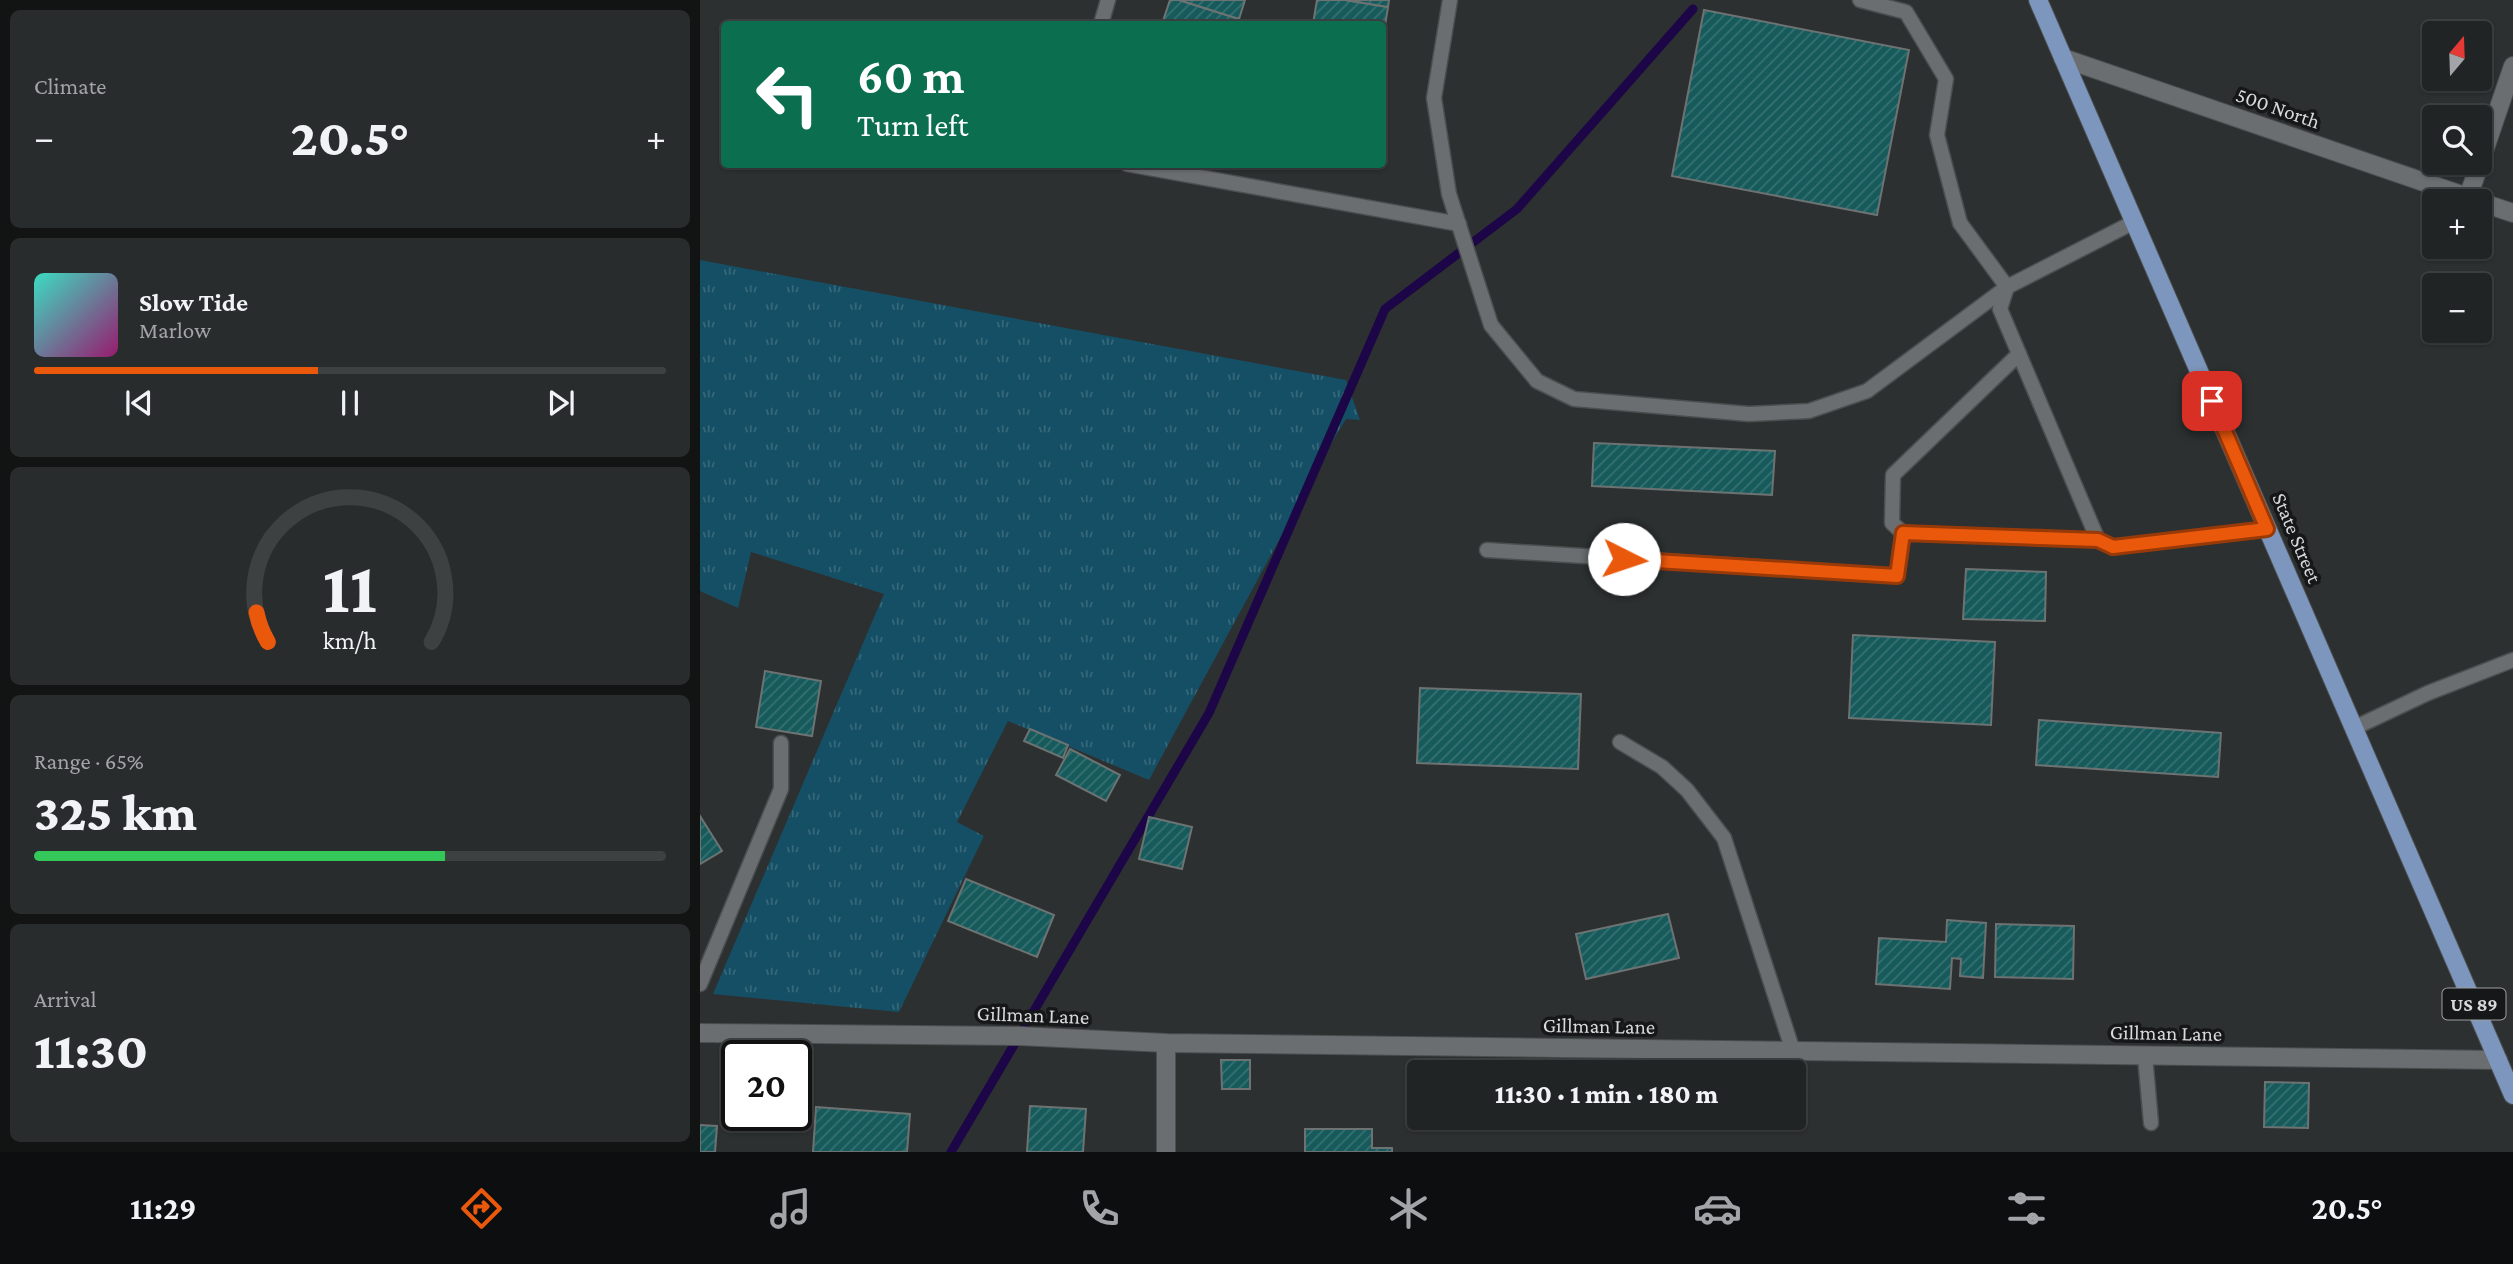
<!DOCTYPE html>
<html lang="en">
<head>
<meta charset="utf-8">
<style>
	:root { --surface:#212425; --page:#292c2d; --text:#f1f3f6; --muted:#a2a4a7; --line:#3e4142; --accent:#ea580c }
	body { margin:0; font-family:"Crimson Pro",serif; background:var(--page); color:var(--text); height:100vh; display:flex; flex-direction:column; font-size:26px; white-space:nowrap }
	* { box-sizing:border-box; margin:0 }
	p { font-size:23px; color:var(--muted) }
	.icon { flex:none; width:38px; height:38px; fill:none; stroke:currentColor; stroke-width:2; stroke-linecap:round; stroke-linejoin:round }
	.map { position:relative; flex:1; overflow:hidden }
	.side { display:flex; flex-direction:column; gap:10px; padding:10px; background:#121414; width:700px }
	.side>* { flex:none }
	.top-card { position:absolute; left:21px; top:21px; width:665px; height:147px; border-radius:7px; box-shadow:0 2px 5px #0004,0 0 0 2px var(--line); background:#0b6e4f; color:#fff; overflow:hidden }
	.needle { width:46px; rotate:19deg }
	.tools { position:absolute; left:1722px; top:21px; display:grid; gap:14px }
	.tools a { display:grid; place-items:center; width:70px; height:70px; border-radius:7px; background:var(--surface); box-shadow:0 2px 5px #0004,0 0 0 2px var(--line); font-size:35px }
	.speed { position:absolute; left:21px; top:1040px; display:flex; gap:14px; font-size:35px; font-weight:700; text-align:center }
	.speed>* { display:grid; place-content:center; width:91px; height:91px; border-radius:50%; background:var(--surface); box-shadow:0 2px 5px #0004,0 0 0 2px var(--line); line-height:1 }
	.speed .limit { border:4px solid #111; border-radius:10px; background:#fff; color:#111 }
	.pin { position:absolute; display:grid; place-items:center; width:60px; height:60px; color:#fff; margin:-30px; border-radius:14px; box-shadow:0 4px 10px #0006 }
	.me { position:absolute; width:77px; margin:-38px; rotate:94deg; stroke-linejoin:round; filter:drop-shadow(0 0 5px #0008) }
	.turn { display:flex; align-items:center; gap:24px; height:147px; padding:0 21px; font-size:32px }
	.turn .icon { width:91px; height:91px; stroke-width:2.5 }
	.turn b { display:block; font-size:49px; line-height:60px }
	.big { font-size:52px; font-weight:800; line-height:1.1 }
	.side .card { flex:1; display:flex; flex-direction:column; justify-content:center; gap:10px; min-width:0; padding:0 24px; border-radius:10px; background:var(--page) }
	.side .dial { align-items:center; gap:0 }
	.dial svg { height:182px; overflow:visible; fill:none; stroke:var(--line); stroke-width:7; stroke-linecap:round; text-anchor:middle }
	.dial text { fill:var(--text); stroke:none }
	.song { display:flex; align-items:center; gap:21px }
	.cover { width:84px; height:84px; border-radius:10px; background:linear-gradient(135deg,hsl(170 70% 55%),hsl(320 70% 35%)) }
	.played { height:7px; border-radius:4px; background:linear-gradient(90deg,var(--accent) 45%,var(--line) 45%) }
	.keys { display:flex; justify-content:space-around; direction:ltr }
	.heat { display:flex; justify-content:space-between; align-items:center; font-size:38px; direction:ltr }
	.charge { height:10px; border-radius:5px; background:linear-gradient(90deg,#34c759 65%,var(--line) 0) }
	.trip { position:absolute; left:707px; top:1060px; width:399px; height:70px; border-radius:7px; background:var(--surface); box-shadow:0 2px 5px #0004,0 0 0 2px var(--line); font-weight:800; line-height:70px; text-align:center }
	.dock { display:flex; height:112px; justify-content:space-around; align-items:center; background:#0d0e0f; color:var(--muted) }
	.dock .icon { width:49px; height:49px }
	.dock .current { color:var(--accent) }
	.dock b { font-size:32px; color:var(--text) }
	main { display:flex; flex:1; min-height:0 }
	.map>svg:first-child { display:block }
	.grass { fill:url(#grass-tufts) }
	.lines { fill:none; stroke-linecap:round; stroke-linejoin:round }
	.stream { stroke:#1d0647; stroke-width:9 }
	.building { fill:url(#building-hatch); stroke:#6d7272; stroke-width:2 }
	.lane-casing { stroke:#4b4e4f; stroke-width:17 }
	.street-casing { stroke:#4b4e4f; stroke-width:20 }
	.primary-casing { stroke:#4b4e4f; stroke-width:20 }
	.lane { stroke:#6a6e70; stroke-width:14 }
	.street { stroke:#6a6e70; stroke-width:18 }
	.primary { stroke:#7d96bd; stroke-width:18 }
	.route-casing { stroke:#983908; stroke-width:18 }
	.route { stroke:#ea580c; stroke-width:12 }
	.labels { text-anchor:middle; stroke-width:7; stroke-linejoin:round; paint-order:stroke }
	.shield { fill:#161718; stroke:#9d9fa0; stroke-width:2 }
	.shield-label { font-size:19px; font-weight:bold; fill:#d7d9da }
	.street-label { font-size:21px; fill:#d7d9da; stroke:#161718 }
</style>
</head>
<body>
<main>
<section class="side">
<div class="card"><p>Climate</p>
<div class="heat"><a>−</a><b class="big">20.5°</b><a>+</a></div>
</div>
<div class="card">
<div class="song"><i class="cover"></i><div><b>Slow Tide</b><p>Marlow</p></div></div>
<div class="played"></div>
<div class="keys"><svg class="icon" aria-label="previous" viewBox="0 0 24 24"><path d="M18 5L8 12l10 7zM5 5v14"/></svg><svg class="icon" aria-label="pause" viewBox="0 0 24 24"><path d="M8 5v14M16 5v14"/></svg><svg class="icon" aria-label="next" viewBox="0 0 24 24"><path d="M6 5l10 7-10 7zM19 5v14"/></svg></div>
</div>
<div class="card dial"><svg viewBox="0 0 100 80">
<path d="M14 69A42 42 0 1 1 86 69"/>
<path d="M14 69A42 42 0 0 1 9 56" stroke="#ea580c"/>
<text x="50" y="56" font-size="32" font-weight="700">11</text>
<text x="50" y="72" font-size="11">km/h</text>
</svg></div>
<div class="card"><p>Range · 65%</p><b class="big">325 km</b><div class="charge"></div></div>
<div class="card"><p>Arrival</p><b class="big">11:30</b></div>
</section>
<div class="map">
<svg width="1813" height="1152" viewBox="0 0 1813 1152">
	<defs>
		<pattern id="grass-tufts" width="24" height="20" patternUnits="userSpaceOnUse" patternTransform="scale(1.75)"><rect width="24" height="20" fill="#154f65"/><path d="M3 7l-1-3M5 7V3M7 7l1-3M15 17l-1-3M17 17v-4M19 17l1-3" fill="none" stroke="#36687a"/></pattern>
		<pattern id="building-hatch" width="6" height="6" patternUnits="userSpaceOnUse" patternTransform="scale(1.75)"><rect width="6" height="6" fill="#165a5b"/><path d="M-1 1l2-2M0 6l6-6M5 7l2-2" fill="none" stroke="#377172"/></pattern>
	</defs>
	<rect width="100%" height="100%" fill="#2c3031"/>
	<path class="grass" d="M0,260L646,380L660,420L646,419L636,435L449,780L308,721L257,822L284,836L199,1012L13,994L184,594L51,552L38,608L0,591Z"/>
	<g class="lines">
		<path class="stream" d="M251,1152L509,713L685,309L817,209L993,9"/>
	</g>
	<g class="building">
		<path d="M470,0H479L539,19L537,24H462Z"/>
		<path d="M479,0H545L539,19Z"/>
		<path d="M617,0H645L688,7L683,38L682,24H613Z"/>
		<path d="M645,0H689L688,7Z"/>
		<path d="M1004,10L1209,50L1177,215L972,176Z"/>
		<path d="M894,443L1075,451L1072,495L892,486Z"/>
		<path d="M1266,569L1346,572L1345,621L1263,619Z"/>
		<path d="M1153,635L1295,642L1291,725L1149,718Z"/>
		<path d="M65,671L121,681L112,736L56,727Z"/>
		<path d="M720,688L881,694L878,769L717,763Z"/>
		<path d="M1339,720L1521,733L1518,777L1336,765Z"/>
		<path d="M330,729L368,745L363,758L324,741Z"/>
		<path d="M370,749L420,775L406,801L356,775Z"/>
		<path d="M0,816L22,851L0,864Z"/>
		<path d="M449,817L492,827L482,869L439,859Z"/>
		<path d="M266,879L354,915L337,957L248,921Z"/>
		<path d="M968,914L979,958L886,979L876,934Z"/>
		<path d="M1247,920L1286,923L1283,978L1260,976L1261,959L1252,958L1250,989L1176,984L1179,938L1246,942Z"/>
		<path d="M1296,924L1374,926L1373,979L1295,977Z"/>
		<path d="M521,1060H550V1089H522Z"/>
		<path d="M1565,1082L1609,1083L1608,1128L1564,1127Z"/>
		<path d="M330,1106L386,1109L383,1152H327Z"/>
		<path d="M116,1107L210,1114L207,1152H113Z"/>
		<path d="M0,1125L17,1126L15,1152H0Z"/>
		<path d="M605,1129H672V1148H692V1152H605Z"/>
	</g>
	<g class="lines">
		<defs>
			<g id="lane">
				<path d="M750,0L734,98L749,194L791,325L837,381L874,399L1049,414L1109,411L1167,391L1307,287L1260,223L1237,135L1246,79L1206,12L1160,0"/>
				<path d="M401,24L408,0"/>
				<path d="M427,164L759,224"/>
				<path d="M1434,222L1307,287L1300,309L1398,540L1413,547L1568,529"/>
				<path d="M1319,354L1193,475L1192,523L1203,533L1398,540"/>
				<path d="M787,550L1197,576L1203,533"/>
				<path d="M1654,728L1728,693L1813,660"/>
				<path d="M920,742L962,767L987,790L1024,838L1093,1051"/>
				<path d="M0,984L81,789V743"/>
				<path d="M1445,1056L1451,1123"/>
			</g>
			<g id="street">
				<path d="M1363,58L1779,201"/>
				<path d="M1780,163L1813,66"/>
				<path d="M1768,197L1780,163"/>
				<path d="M1780,202L1813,213"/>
				<path d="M0,1033L319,1036L466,1043L1798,1060"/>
				<path d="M466,1043V1152"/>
			</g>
			<path id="primary" d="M1338,0L1813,1095"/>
		</defs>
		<use href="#lane" class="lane-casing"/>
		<use href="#street" class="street-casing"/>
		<use href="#primary" class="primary-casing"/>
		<use href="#lane" class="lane"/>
		<use href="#street" class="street"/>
		<use href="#primary" class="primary"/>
	</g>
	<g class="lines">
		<defs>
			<path id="route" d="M924,559L1197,576L1203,533L1398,540L1413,547L1567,529L1512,401"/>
		</defs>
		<use href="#route" class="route-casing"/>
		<use href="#route" class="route"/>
	</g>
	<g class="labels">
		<rect class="shield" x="1742.5" y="988.5" width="63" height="31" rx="5"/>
		<g class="shield-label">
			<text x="1774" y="1011">US 89</text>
		</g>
		<g class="street-label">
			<text transform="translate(1578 108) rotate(19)" y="7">500 North</text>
			<text transform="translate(1597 538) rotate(67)" y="7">State Street</text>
			<text transform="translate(333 1015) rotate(2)" y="7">Gillman Lane</text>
			<text transform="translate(899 1026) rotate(1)" y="7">Gillman Lane</text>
			<text transform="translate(1466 1033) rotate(1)" y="7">Gillman Lane</text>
		</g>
	</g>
</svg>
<div class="tools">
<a><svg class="needle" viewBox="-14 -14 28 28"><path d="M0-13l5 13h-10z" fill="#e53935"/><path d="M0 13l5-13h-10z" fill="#a2a4a7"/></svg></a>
<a><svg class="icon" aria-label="search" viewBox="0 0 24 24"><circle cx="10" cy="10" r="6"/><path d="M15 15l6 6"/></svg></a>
<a>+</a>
<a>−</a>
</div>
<div class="speed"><div class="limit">20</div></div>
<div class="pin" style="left:1512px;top:401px;background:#d93025"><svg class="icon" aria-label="arrive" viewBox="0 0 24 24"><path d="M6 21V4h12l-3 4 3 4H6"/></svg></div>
<svg class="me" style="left:924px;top:559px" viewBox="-20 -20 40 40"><circle r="19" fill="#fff"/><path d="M0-13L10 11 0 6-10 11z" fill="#ea580c"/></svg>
<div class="trip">11:30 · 1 min · 180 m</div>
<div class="top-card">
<div class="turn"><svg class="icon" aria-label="left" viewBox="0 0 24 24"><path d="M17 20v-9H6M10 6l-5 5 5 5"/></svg><div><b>60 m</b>Turn left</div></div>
</div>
</div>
</main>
<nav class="dock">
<b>11:29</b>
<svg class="icon current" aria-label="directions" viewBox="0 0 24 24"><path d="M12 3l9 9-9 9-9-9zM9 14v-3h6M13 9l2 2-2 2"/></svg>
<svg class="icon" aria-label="music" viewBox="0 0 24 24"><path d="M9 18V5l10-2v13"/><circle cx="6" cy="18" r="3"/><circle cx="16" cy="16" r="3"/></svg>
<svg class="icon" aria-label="phone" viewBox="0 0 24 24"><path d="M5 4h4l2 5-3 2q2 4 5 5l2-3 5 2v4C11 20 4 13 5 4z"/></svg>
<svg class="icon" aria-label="climate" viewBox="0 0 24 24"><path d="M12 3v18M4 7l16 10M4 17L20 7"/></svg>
<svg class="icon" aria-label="car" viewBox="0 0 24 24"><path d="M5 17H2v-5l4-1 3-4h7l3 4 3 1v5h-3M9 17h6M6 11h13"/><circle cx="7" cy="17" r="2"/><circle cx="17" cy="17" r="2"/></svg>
<svg class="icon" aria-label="filters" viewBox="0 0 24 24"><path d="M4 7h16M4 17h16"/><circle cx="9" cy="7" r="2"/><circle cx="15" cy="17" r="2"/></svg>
<b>20.5°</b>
</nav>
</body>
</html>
